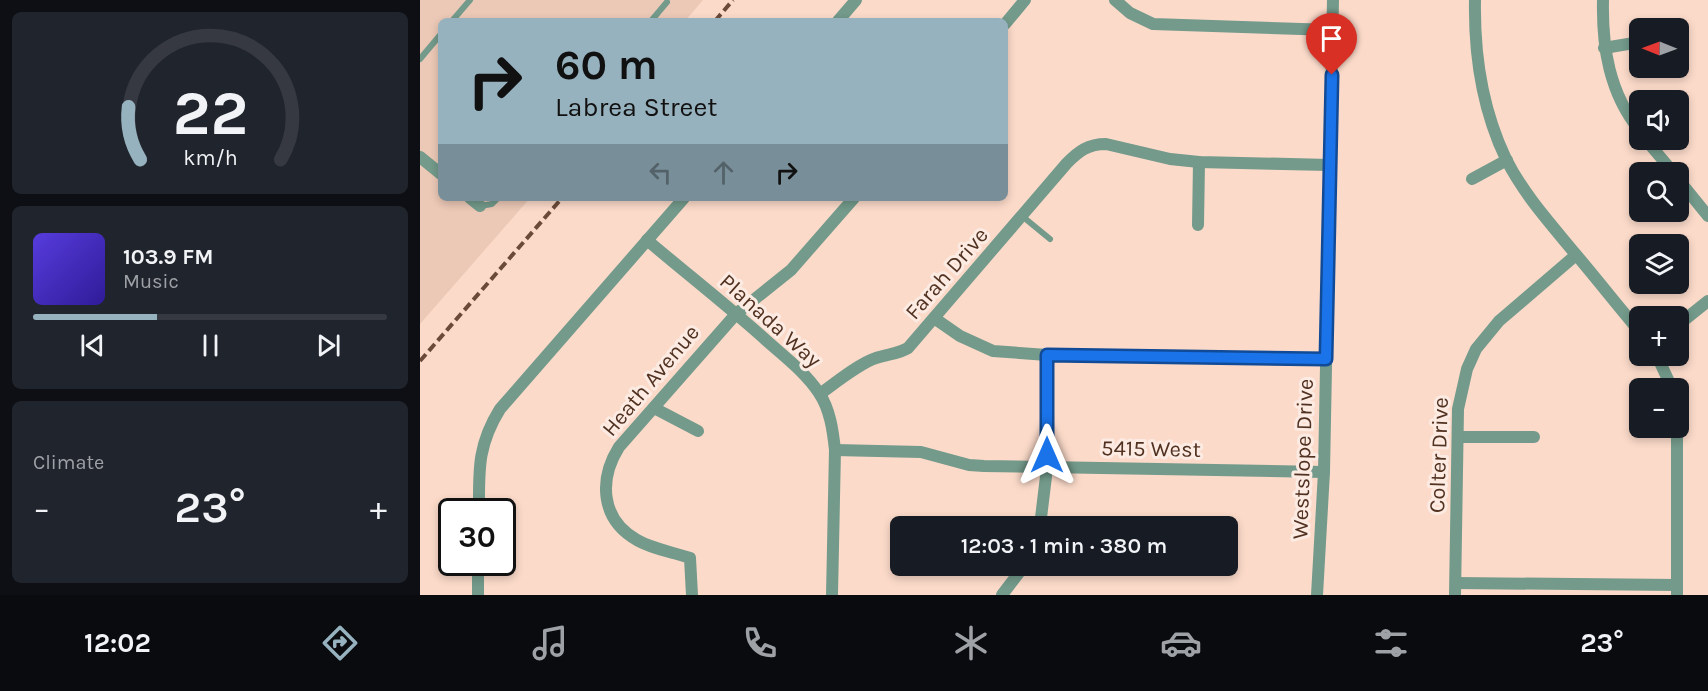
<!DOCTYPE html>
<html lang="en">
<head>
<meta charset="utf-8">
<style>
	:root { --surface:#171b24; --page:#20242c; --text:#f1f3f6; --muted:#9ea1a6; --line:#363941; --accent:#97b2bf }
	body { margin:0; font-family:Karla,sans-serif; background:var(--page); color:var(--text); height:100vh; display:flex; flex-direction:column; font-size:22px; white-space:nowrap }
	* { box-sizing:border-box; margin:0 }
	p { font-size:20px; color:var(--muted) }
	.icon { flex:none; width:33px; height:33px; fill:none; stroke:currentColor; stroke-width:2; stroke-linecap:round; stroke-linejoin:round }
	.map { position:relative; flex:1; overflow:hidden }
	.side { display:flex; flex-direction:column; gap:12px; padding:12px; background:#0d0f14; width:420px }
	.side>* { flex:none }
	.banner { position:absolute; left:18px; top:18px; width:570px; height:183px; border-radius:9px; box-shadow:0 3px 9px #0003; background:#97b2bf; color:#111; overflow:hidden }
	.needle { width:39px; rotate:271deg }
	.buttons { position:absolute; left:1209px; top:18px; display:grid; gap:12px }
	.buttons a { display:grid; place-items:center; width:60px; height:60px; border-radius:9px; background:var(--surface); box-shadow:0 3px 9px #0003; font-size:30px }
	.speed { position:absolute; left:18px; top:498px; display:flex; gap:12px; font-size:30px; font-weight:700; text-align:center }
	.speed>* { display:grid; place-content:center; width:78px; height:78px; border-radius:50%; background:var(--surface); box-shadow:0 3px 9px #0003; line-height:1 }
	.speed .limit { border:3px solid #111; border-radius:9px; background:#fff; color:#111 }
	.pin { position:absolute; display:grid; place-items:center; width:51px; height:51px; color:#fff; margin:-62px -26px; border-radius:50% 50% 50% 0; rotate:-45deg; box-shadow:0 0 6px #0007 }
	.pin .icon { rotate:45deg }
	.me { position:absolute; width:66px; margin:-33px; rotate:0deg; stroke-linejoin:round; filter:drop-shadow(0 0 4px #0008) }
	.turn { display:flex; align-items:center; gap:21px; height:126px; padding:0 18px; font-size:27px }
	.turn .icon { width:78px; height:78px; stroke-width:2.5 }
	.turn b { display:block; font-size:42px; line-height:51px }
	.lanes { display:flex; align-items:center; height:57px; padding:0 18px; background:#0003; justify-content:center; gap:30px; direction:ltr }
	.lanes .off { opacity:.35 }
	.big { font-size:45px; font-weight:600; line-height:1.1 }
	.side .card { flex:1; display:flex; flex-direction:column; justify-content:center; gap:9px; min-width:0; padding:0 21px; border-radius:9px; background:var(--page) }
	.side .dial { align-items:center; gap:0 }
	.dial svg { height:156px; overflow:visible; fill:none; stroke:var(--line); stroke-width:7; stroke-linecap:round; text-anchor:middle }
	.dial text { fill:var(--text); stroke:none }
	.song { display:flex; align-items:center; gap:18px }
	.cover { width:72px; height:72px; border-radius:9px; background:linear-gradient(135deg,hsl(250 70% 55%),hsl(250 70% 35%)) }
	.played { height:6px; border-radius:3px; background:linear-gradient(90deg,var(--accent) 35%,var(--line) 35%) }
	.keys { display:flex; justify-content:space-around; direction:ltr }
	.heat { display:flex; justify-content:space-between; align-items:center; font-size:33px; direction:ltr }
	.trip { position:absolute; left:470px; top:516px; width:348px; height:60px; border-radius:9px; background:var(--surface); box-shadow:0 3px 9px #0003; font-weight:600; line-height:60px; text-align:center }
	.tab-bar { display:flex; height:96px; justify-content:space-around; align-items:center; background:#090b0e; color:var(--muted) }
	.tab-bar .icon { width:42px; height:42px }
	.tab-bar .active { color:var(--accent) }
	.tab-bar b { font-size:27px; color:var(--text) }
	main { display:flex; flex:1; min-height:0 }
	.map>svg:first-child { display:block }
	.built { fill:#ecc8b6 }
	.lines { fill:none; stroke-linecap:round; stroke-linejoin:round }
	.service { stroke:#739a8b; stroke-width:6 }
	.minor { stroke:#739a8b; stroke-width:12 }
	.rail { stroke:#6a4a39; stroke-width:4; stroke-dasharray:9 4.5; stroke-linecap:butt }
	.route-casing { stroke:#114b97; stroke-width:15 }
	.route { stroke:#1a73e8; stroke-width:10 }
	.labels { text-anchor:middle; stroke-width:6; stroke-linejoin:round; paint-order:stroke }
	.street-label { font-size:22px; fill:#513120; stroke:#fcebe3 }
</style>
</head>
<body>
<main>
<section class="side">
<div class="card dial"><svg viewBox="0 0 100 80">
<path d="M14 69A42 42 0 1 1 86 69"/>
<path d="M14 69A42 42 0 0 1 8 42" stroke="#97b2bf"/>
<text x="50" y="56" font-size="32" font-weight="700">22</text>
<text x="50" y="72" font-size="11">km/h</text>
</svg></div>
<div class="card">
<div class="song"><i class="cover"></i><div><b>103.9 FM</b><p>Music</p></div></div>
<div class="played"></div>
<div class="keys"><svg class="icon" aria-label="previous" viewBox="0 0 24 24"><path d="M18 5L8 12l10 7zM5 5v14"/></svg><svg class="icon" aria-label="pause" viewBox="0 0 24 24"><path d="M8 5v14M16 5v14"/></svg><svg class="icon" aria-label="next" viewBox="0 0 24 24"><path d="M6 5l10 7-10 7zM19 5v14"/></svg></div>
</div>
<div class="card"><p>Climate</p>
<div class="heat"><a>−</a><b class="big">23°</b><a>+</a></div>
</div>
</section>
<div class="map">
<svg width="1288" height="595" viewBox="0 0 1288 595">
	<rect width="100%" height="100%" fill="#fbdac9"/>
	<path class="built" d="M0,0H283L265,21H21V198H110L0,324Z"/>
	<g class="lines">
		<g class="service">
			<path d="M32,21L50,0"/>
			<path d="M231,21L247,2"/>
			<path d="M0,59L21,34"/>
			<path d="M60,206L72,204L78,198"/>
			<path d="M602,216L630,239"/>
		</g>
		<g class="minor">
			<path d="M695,0L710,13L733,24L912,30"/>
			<path d="M1055,0C1054,55 1062,109 1086,159C1103,193 1129,222 1153,251C1176,278 1197,305 1220,332"/>
			<path d="M1183,0C1182,47 1189,93 1220,131"/>
			<path d="M418,21L436,0"/>
			<path d="M585,24L605,0"/>
			<path d="M1184,48L1220,42"/>
			<path d="M1226,140L1253,172"/>
			<path d="M0,157L21,174"/>
			<path d="M1052,179L1087,160"/>
			<path d="M1258,179L1288,216"/>
			<path d="M50,198L60,206"/>
			<path d="M778,225L779,162"/>
			<path d="M227,240C267,274 308,306 347,341C365,357 386,373 399,393C410,409 413,431 415,450L412,595"/>
			<path d="M514,318L540,336L573,351L627,355L905,359"/>
			<path d="M1258,325L1288,301"/>
			<path d="M1237,356L1252,388"/>
			<path d="M400,394C415,383 440,363 456,358C467,354 478,354 488,348L647,163C659,151 668,144 686,144L750,159L779,162L910,165"/>
			<path d="M234,408L278,431"/>
			<path d="M1038,437H1114"/>
			<path d="M415,450L501,452L549,465L564,466L904,472"/>
			<path d="M59,512C59,471 57,446 80,409L264,198"/>
			<path d="M620,526L627,468V355"/>
			<path d="M1036,583L1257,585"/>
			<path d="M58,595V562"/>
			<path d="M272,595L270,558C253,552 232,549 217,540C180,519 179,479 199,447L316,314L371,270L434,198"/>
			<path d="M582,595L604,566"/>
			<path d="M897,595L904,472L913,0"/>
			<path d="M1035,595L1038,409L1047,369L1056,349L1079,321L1156,255"/>
			<path d="M1257,595V428"/>
		</g>
		<g class="rail">
			<path d="M295,21L313,0"/>
			<path d="M0,361L142,198"/>
		</g>
	</g>
	<g class="lines">
		<defs>
			<path id="route" d="M627,455V355L906,359L912,75"/>
		</defs>
		<use href="#route" class="route-casing"/>
		<use href="#route" class="route"/>
	</g>
	<g class="labels">
		<g class="street-label">
			<text transform="translate(526 273) rotate(-49)" y="8">Farah Drive</text>
			<text transform="translate(351 320) rotate(42)" y="8">Planada Way</text>
			<text transform="translate(230 380) rotate(-50)" y="8">Heath Avenue</text>
			<text transform="translate(731 448) rotate(1)" y="8">5415 West</text>
			<text transform="translate(1018 455) rotate(-88)" y="8">Colter Drive</text>
			<text transform="translate(882 459) rotate(-88)" y="8">Westslope Drive</text>
		</g>
	</g>
</svg>
<div class="buttons">
<a><svg class="needle" viewBox="-14 -14 28 28"><path d="M0-13l5 13h-10z" fill="#e53935"/><path d="M0 13l5-13h-10z" fill="#9ea1a6"/></svg></a>
<a><svg class="icon" aria-label="sound" viewBox="0 0 24 24"><path d="M4 9h4l5-4v14l-5-4H4zM17 9q2 3 0 6"/></svg></a>
<a><svg class="icon" aria-label="search" viewBox="0 0 24 24"><circle cx="10" cy="10" r="6"/><path d="M15 15l6 6"/></svg></a>
<a><svg class="icon" aria-label="layers" viewBox="0 0 24 24"><path d="M12 4l9 5-9 5-9-5zM3 14l9 5 9-5"/></svg></a>
<a>+</a>
<a>−</a>
</div>
<div class="speed"><div class="limit">30</div></div>
<div class="pin" style="left:912px;top:75px;background:#d93025"><svg class="icon" aria-label="arrive" viewBox="0 0 24 24"><path d="M6 21V4h12l-3 4 3 4H6"/></svg></div>
<svg class="me" style="left:627px;top:455px" viewBox="-20 -20 40 40"><path d="M0-17L14 15 0 8-14 15z" fill="#1a73e8" stroke="#fff" stroke-width="4"/></svg>
<div class="trip">12:03 · 1 min · 380 m</div>
<div class="banner">
<div class="turn"><svg class="icon" aria-label="right" viewBox="0 0 24 24"><path d="M7 20v-9h11M14 6l5 5-5 5"/></svg><div><b>60 m</b>Labrea Street</div></div>
<div class="lanes"><svg class="icon off" aria-label="left" viewBox="0 0 24 24"><path d="M17 20v-9H6M10 6l-5 5 5 5"/></svg><svg class="icon off" aria-label="ahead" viewBox="0 0 24 24"><path d="M12 20V5M6 11l6-6 6 6"/></svg><svg class="icon" aria-label="right" viewBox="0 0 24 24"><path d="M7 20v-9h11M14 6l5 5-5 5"/></svg></div>
</div>
</div>
</main>
<nav class="tab-bar">
<b>12:02</b>
<svg class="icon active" aria-label="directions" viewBox="0 0 24 24"><path d="M12 3l9 9-9 9-9-9zM9 14v-3h6M13 9l2 2-2 2"/></svg>
<svg class="icon" aria-label="music" viewBox="0 0 24 24"><path d="M9 18V5l10-2v13"/><circle cx="6" cy="18" r="3"/><circle cx="16" cy="16" r="3"/></svg>
<svg class="icon" aria-label="phone" viewBox="0 0 24 24"><path d="M5 4h4l2 5-3 2q2 4 5 5l2-3 5 2v4C11 20 4 13 5 4z"/></svg>
<svg class="icon" aria-label="climate" viewBox="0 0 24 24"><path d="M12 3v18M4 7l16 10M4 17L20 7"/></svg>
<svg class="icon" aria-label="car" viewBox="0 0 24 24"><path d="M5 17H2v-5l4-1 3-4h7l3 4 3 1v5h-3M9 17h6M6 11h13"/><circle cx="7" cy="17" r="2"/><circle cx="17" cy="17" r="2"/></svg>
<svg class="icon" aria-label="filters" viewBox="0 0 24 24"><path d="M4 7h16M4 17h16"/><circle cx="9" cy="7" r="2"/><circle cx="15" cy="17" r="2"/></svg>
<b>23°</b>
</nav>
</body>
</html>
